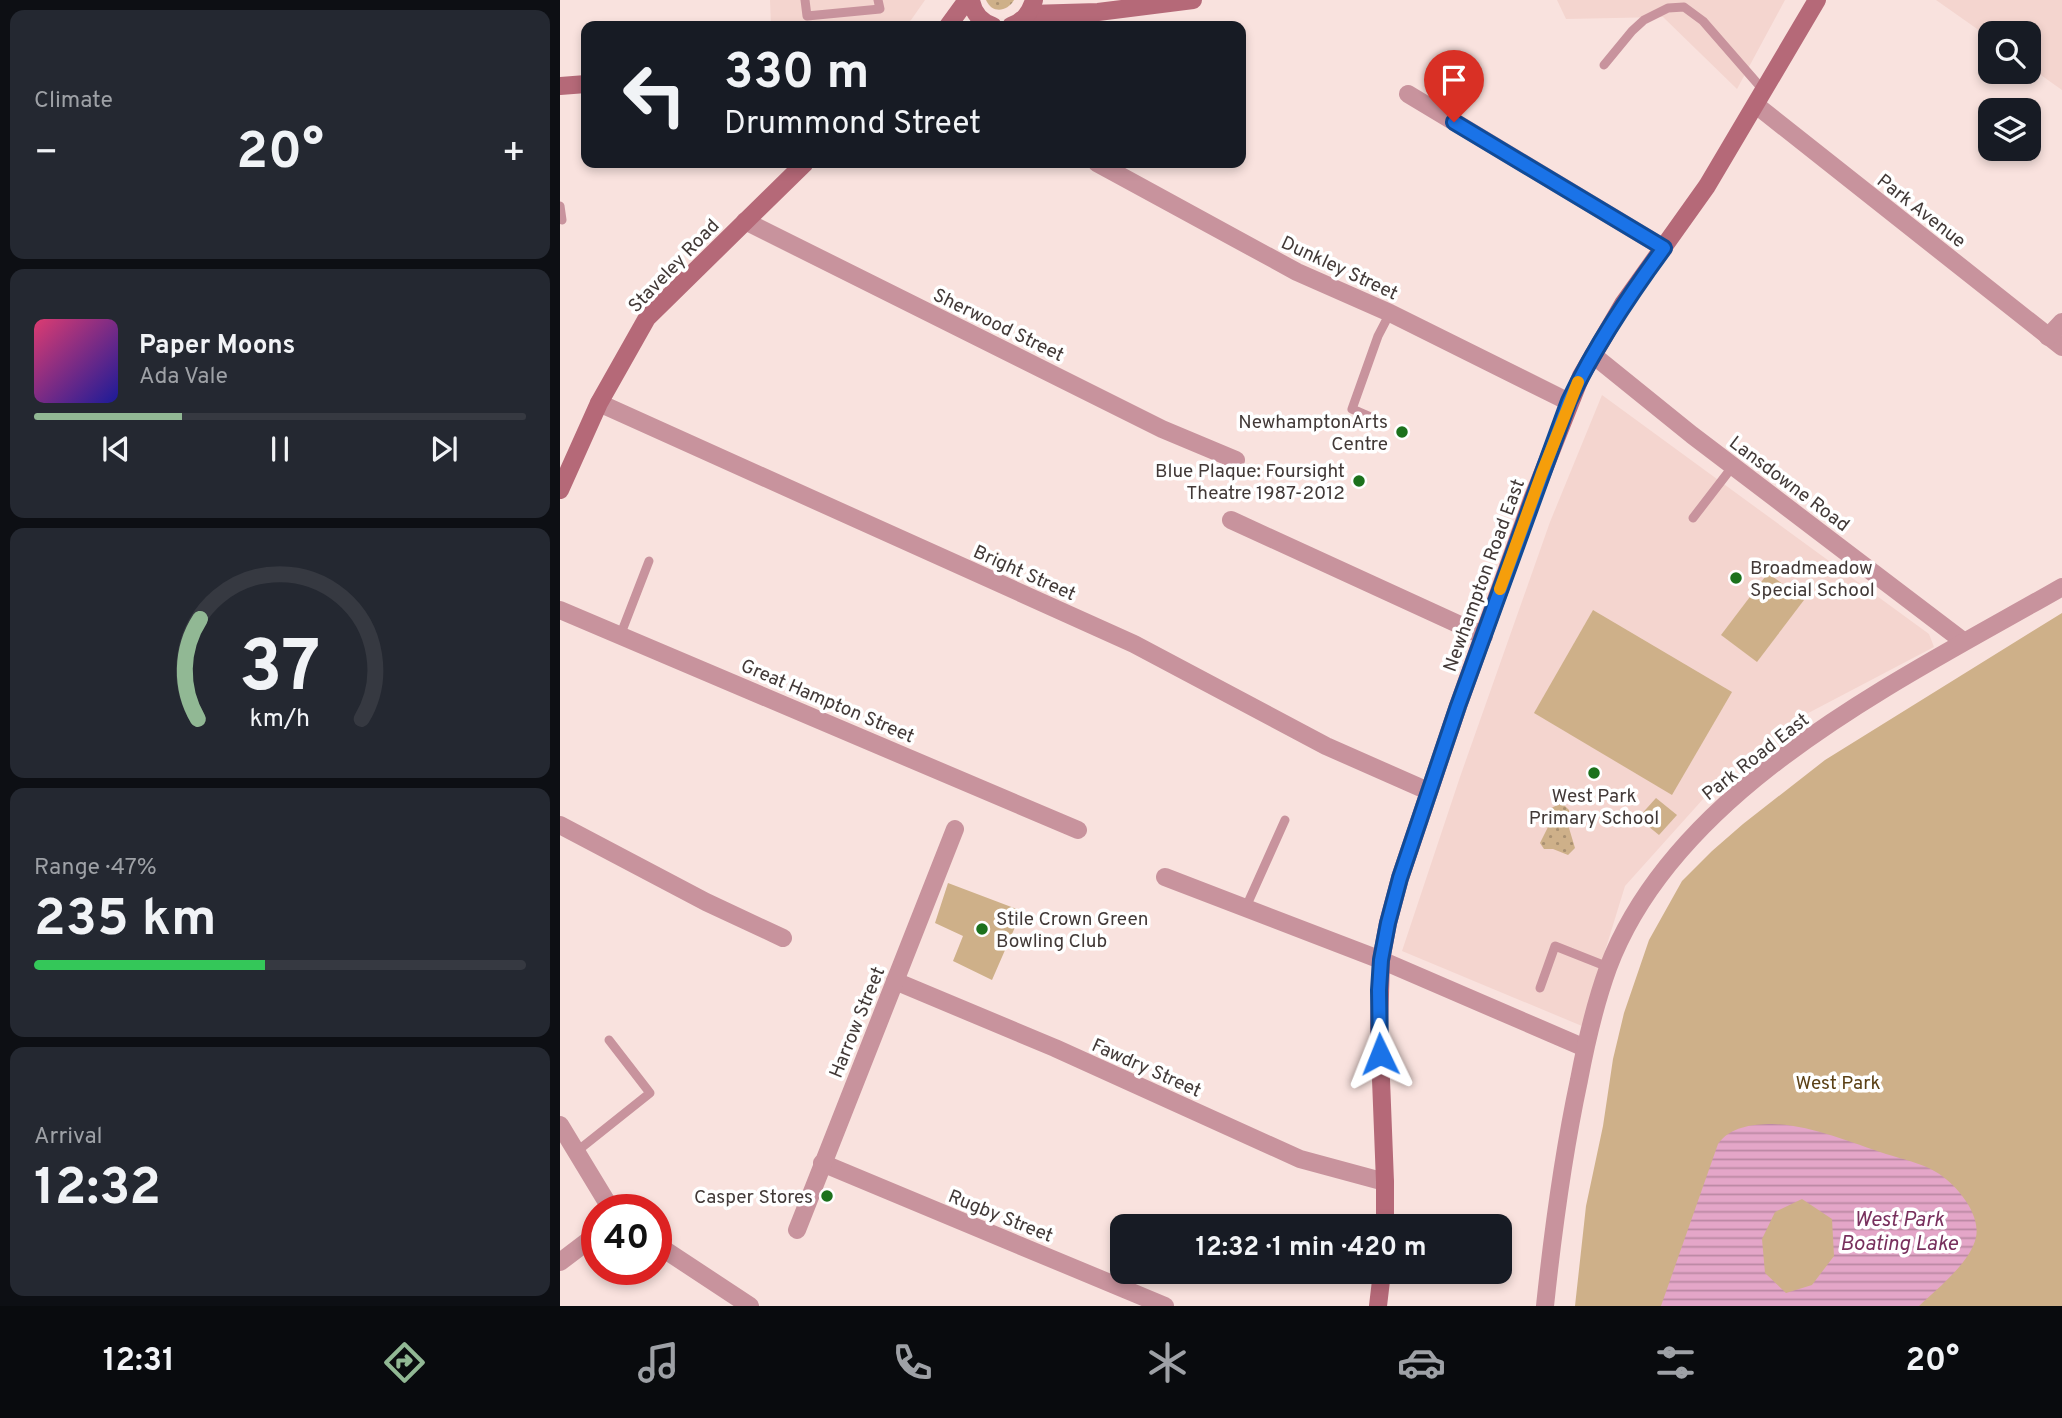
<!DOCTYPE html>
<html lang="en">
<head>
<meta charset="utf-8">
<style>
	:root { --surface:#171b24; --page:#242831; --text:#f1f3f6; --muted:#9ea1a6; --line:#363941; --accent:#91b894 }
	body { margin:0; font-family:Overpass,sans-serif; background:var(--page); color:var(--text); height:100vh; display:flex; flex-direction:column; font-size:26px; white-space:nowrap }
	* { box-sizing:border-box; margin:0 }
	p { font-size:23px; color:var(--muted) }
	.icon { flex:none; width:38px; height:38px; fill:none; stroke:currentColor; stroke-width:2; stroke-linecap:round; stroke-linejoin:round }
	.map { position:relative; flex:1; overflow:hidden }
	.panel { display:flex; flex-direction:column; gap:10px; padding:10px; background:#0d0f14; width:560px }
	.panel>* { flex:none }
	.banner { position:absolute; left:21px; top:21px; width:665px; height:147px; border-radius:14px; box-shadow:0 4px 10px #0003; background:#171b24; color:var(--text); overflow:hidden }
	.tools { position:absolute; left:1418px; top:21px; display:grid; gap:14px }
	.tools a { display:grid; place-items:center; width:63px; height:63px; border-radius:14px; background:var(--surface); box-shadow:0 4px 10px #0003; font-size:35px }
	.speed { position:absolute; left:21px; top:1194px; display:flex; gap:14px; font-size:35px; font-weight:700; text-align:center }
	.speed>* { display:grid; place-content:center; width:91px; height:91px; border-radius:50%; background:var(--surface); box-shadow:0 4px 10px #0003; line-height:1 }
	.speed .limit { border:10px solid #d22; background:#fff; color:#111 }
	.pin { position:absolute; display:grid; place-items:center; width:60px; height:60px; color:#fff; margin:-72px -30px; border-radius:50% 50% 50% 0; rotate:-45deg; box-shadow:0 0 7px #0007 }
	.pin .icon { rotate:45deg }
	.me { position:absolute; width:77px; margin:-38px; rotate:358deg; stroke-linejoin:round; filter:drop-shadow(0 0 5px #0008) }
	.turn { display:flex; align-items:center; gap:24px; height:147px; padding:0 28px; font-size:32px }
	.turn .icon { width:91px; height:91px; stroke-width:2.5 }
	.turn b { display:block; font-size:49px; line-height:60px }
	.big { font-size:52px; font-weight:700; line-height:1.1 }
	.panel .tile { flex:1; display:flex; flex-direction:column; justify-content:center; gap:10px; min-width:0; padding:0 24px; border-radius:14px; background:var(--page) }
	.panel .dial { align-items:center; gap:0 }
	.dial svg { height:182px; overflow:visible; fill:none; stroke:var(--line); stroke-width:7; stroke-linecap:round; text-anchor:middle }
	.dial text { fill:var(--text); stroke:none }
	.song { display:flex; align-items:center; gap:21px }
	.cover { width:84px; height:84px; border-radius:10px; background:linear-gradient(135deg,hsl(340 70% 55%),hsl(240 70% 35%)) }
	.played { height:7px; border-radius:4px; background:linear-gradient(90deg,var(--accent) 30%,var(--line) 30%) }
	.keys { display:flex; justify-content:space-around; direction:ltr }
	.heat { display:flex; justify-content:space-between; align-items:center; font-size:38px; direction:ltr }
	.charge { height:10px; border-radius:5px; background:linear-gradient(90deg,#34c759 47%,var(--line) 0) }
	.trip { position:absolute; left:550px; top:1214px; width:402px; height:70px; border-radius:14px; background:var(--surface); box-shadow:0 4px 10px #0003; font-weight:700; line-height:70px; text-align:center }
	.menu { display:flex; height:112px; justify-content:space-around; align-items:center; background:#090b0e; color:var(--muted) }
	.menu .icon { width:49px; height:49px }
	.menu .current { color:var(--accent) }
	.menu b { font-size:32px; color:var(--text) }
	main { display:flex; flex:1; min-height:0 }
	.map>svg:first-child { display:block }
	.built { fill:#f4d5cf }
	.grass { fill:url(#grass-dots) }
	.park { fill:#ceb089 }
	.water { fill:url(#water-rules); fill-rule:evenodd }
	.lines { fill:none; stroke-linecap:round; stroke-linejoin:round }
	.lane { stroke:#c8939d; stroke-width:9 }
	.street { stroke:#c8939d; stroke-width:18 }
	.secondary { stroke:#b56978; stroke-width:18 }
	.route-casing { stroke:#114b97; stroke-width:18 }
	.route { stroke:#1a73e8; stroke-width:12 }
	.slow { stroke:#f59e0b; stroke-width:12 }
	.poi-dot { fill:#1c711c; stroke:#fff; stroke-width:2.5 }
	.labels { text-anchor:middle; stroke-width:7; stroke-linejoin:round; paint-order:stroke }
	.street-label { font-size:19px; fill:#423937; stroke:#fff }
	.poi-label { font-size:19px; fill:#423937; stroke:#fff; text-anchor:end }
	.park-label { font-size:19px; fill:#5b4015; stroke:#fff }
	.water-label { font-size:21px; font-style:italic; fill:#78305d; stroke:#fff }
</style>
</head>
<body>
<main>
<section class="panel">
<div class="tile"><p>Climate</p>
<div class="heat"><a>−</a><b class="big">20°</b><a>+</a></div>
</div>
<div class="tile">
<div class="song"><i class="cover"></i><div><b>Paper Moons</b><p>Ada Vale</p></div></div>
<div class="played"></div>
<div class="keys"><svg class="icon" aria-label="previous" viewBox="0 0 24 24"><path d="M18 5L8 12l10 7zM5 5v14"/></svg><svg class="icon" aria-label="pause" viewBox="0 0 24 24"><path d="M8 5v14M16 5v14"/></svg><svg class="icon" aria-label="next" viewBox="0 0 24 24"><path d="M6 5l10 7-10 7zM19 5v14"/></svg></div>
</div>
<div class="tile dial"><svg viewBox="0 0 100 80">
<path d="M14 69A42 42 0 1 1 86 69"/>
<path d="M14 69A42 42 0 0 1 15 25" stroke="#91b894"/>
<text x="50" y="56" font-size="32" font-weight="700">37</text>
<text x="50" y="72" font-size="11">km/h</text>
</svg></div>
<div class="tile"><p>Range · 47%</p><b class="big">235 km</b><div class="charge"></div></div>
<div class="tile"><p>Arrival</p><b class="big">12:32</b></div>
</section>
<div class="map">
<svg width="1502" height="1306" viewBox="0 0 1502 1306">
	<defs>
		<pattern id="grass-dots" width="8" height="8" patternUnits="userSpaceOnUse" patternTransform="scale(1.75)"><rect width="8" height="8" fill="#ceb089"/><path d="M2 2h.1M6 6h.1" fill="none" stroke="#a99071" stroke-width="1.8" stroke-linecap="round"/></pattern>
		<pattern id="water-rules" width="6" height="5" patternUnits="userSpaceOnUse" patternTransform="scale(1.75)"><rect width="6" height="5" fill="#e4a6c8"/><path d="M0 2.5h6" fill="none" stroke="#ba88a3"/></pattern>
	</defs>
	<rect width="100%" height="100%" fill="#f9e2de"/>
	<g class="built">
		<path d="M210,0H365L351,20L342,26H211Z"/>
		<path d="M997,0H1225L1177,89L1103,17L1006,19Z"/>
		<path d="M1376,0H1502V90L1468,66V33H1430V38Z"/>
		<path d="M1042,395L1369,634L1374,647L1235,720L1170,769L1065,886L1022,1026L842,951L900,777L990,522Z"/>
	</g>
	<g class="grass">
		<path d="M426,0H454C447,12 432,14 426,0Z"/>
		<path d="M1002,803L1009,810V828L1015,848L1008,855L993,849H984L980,843L991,821V808Z"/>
	</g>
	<g class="park">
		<path d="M1208,573L1244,600L1197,662L1161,635Z"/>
		<path d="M1033,610L1172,692L1112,795L974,713Z"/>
		<path d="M1502,613V1306H1015L1026,1206L1043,1126L1053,1059L1064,1013L1089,940L1122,881L1152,851L1183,824L1265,760Z"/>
		<path d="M1096,798L1117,815L1099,835L1078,818Z"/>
		<path d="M388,883L462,911L432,980L393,961L403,936L375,923Z"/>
	</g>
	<path class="water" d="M1212,1124C1251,1125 1289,1142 1326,1154C1342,1159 1361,1163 1376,1172C1395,1183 1421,1213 1416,1237C1411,1262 1377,1289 1359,1306H1101L1158,1144C1170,1127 1192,1124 1212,1124ZM1242,1199L1272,1219L1274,1256L1252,1285L1226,1293L1205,1273L1202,1239L1215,1212Z"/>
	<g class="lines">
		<g class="lane">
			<path d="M245,0L247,16L320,9L318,0"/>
			<path d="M1044,65L1072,31L1084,20L1108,8L1124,7L1143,21L1204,91"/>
			<path d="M0,206L2,220"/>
			<path d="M822,422L792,409L818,336L830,313"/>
			<path d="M1133,518L1173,466"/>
			<path d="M60,636L89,561"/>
			<path d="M686,907L725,820"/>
			<path d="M980,988L995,946L1048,967"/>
			<path d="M16,1152L90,1093L49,1040"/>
		</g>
		<g class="street">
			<path d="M848,94L1104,248"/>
			<path d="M1196,105L1502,347"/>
			<path d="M537,163L737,272L830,313L1009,402"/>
			<path d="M185,221L602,429L676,460"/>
			<path d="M1488,337L1502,322"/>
			<path d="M1033,355L1132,435L1403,641"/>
			<path d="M39,403L574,644L766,746L868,791"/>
			<path d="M671,520L924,636"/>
			<path d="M0,610L518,830"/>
			<path d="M0,825L146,902L223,938"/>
			<path d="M605,877L821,960L1025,1048"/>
			<path d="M335,981L495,1048L740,1159L825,1182"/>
			<path d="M0,1125L51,1209"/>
			<path d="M262,1163L605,1306"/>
			<path d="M237,1230L395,829"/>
			<path d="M96,1244L190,1306"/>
			<path d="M0,1262L37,1234"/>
			<path d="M985,1306C993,1230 1003,1155 1019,1080C1026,1043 1035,1004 1048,968C1116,786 1344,678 1502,587"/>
		</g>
		<g class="secondary">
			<path d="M411,0C413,13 421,22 433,26"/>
			<path d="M469,14L538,12L633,0"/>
			<path d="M388,26L407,0"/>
			<path d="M451,26C464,21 470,13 474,0"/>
			<path d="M0,86L26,84"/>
			<path d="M0,490L39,403L87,318L245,163"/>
			<path d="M825,1227V1182L819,1028L821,960L828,923L840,878L898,706L973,497L1021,376L1063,304L1147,186L1257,0"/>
			<path d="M818,1306L822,1272"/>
		</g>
	</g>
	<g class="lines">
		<defs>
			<path id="route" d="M820,1054L819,990L821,960L828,923L840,878L898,706L1009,401C1035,346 1068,297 1104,248L894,122"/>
		</defs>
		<use href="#route" class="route-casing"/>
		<use href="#route" class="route"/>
		<path class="slow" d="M940,589L982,473L1018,382"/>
	</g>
	<g class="poi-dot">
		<circle cx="842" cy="432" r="7"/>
		<circle cx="799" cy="481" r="7"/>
		<circle cx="1176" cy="578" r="7"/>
		<circle cx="1034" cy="773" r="7"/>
		<circle cx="422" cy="929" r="7"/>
		<circle cx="267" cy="1196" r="7"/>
	</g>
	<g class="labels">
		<g class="street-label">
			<text transform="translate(1362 210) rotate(38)" y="7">Park Avenue</text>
			<text transform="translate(113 265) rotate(-46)" y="7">Staveley Road</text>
			<text transform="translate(780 267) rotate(25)" y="7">Dunkley Street</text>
			<text transform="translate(439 324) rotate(26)" y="7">Sherwood Street</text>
			<text transform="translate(1230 483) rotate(37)" y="7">Lansdowne Road</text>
			<text transform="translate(465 572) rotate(24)" y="7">Bright Street</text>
			<text transform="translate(923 575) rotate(-70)" y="7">Newhampton Road East</text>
			<text transform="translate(268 700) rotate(23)" y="7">Great Hampton Street</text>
			<text transform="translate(1195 756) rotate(-38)" y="7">Park Road East</text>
			<text transform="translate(296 1022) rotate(-68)" y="7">Harrow Street</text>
			<text transform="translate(587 1067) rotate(24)" y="7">Fawdry Street</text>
			<text transform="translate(441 1215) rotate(22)" y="7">Rugby Street</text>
		</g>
		<g class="poi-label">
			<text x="828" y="428">NewhamptonArts<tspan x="828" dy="22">Centre</tspan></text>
			<text x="785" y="477">Blue Plaque: Foursight<tspan x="785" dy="22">Theatre 1987-2012</tspan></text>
			<text x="1190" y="574" text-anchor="start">Broadmeadow<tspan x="1190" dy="22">Special School</tspan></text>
			<text x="1034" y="802" text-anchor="middle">West Park<tspan x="1034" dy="22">Primary School</tspan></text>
			<text x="436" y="925" text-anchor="start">Stile Crown Green<tspan x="436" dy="22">Bowling Club</tspan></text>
			<text x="253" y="1203">Casper Stores</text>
		</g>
		<g class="park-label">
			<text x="1278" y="1089">West Park</text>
		</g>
		<g class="water-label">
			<text x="1339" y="1226">West Park<tspan x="1339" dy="24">Boating Lake</tspan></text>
		</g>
	</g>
</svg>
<div class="tools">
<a><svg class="icon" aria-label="search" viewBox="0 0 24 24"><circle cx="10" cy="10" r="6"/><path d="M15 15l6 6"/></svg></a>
<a><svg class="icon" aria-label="layers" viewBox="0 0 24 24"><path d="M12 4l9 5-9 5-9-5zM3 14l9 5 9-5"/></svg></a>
</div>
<div class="speed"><div class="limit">40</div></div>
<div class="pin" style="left:894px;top:122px;background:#d93025"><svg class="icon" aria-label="arrive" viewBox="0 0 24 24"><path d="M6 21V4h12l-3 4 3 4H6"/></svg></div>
<svg class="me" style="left:820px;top:1054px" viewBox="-20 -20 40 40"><path d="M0-17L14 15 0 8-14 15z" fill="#1a73e8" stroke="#fff" stroke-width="4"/></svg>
<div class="trip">12:32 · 1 min · 420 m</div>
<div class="banner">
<div class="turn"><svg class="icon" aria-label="left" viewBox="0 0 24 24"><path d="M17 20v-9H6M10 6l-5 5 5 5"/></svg><div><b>330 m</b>Drummond Street</div></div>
</div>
</div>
</main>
<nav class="menu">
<b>12:31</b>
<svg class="icon current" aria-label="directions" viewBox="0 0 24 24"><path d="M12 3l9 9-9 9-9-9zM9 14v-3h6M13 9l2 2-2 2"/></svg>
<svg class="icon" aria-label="music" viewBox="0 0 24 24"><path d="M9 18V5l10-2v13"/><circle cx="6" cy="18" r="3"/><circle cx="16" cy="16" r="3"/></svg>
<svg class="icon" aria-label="phone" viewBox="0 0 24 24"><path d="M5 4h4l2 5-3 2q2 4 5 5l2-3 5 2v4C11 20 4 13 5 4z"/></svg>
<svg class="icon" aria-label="climate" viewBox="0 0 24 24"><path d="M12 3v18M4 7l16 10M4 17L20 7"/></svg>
<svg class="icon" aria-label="car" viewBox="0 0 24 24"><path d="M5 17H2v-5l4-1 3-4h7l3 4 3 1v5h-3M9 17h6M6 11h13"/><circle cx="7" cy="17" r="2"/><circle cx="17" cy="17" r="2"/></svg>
<svg class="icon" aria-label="filters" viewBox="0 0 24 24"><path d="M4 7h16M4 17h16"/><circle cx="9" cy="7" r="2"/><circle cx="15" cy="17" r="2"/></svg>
<b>20°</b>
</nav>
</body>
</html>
